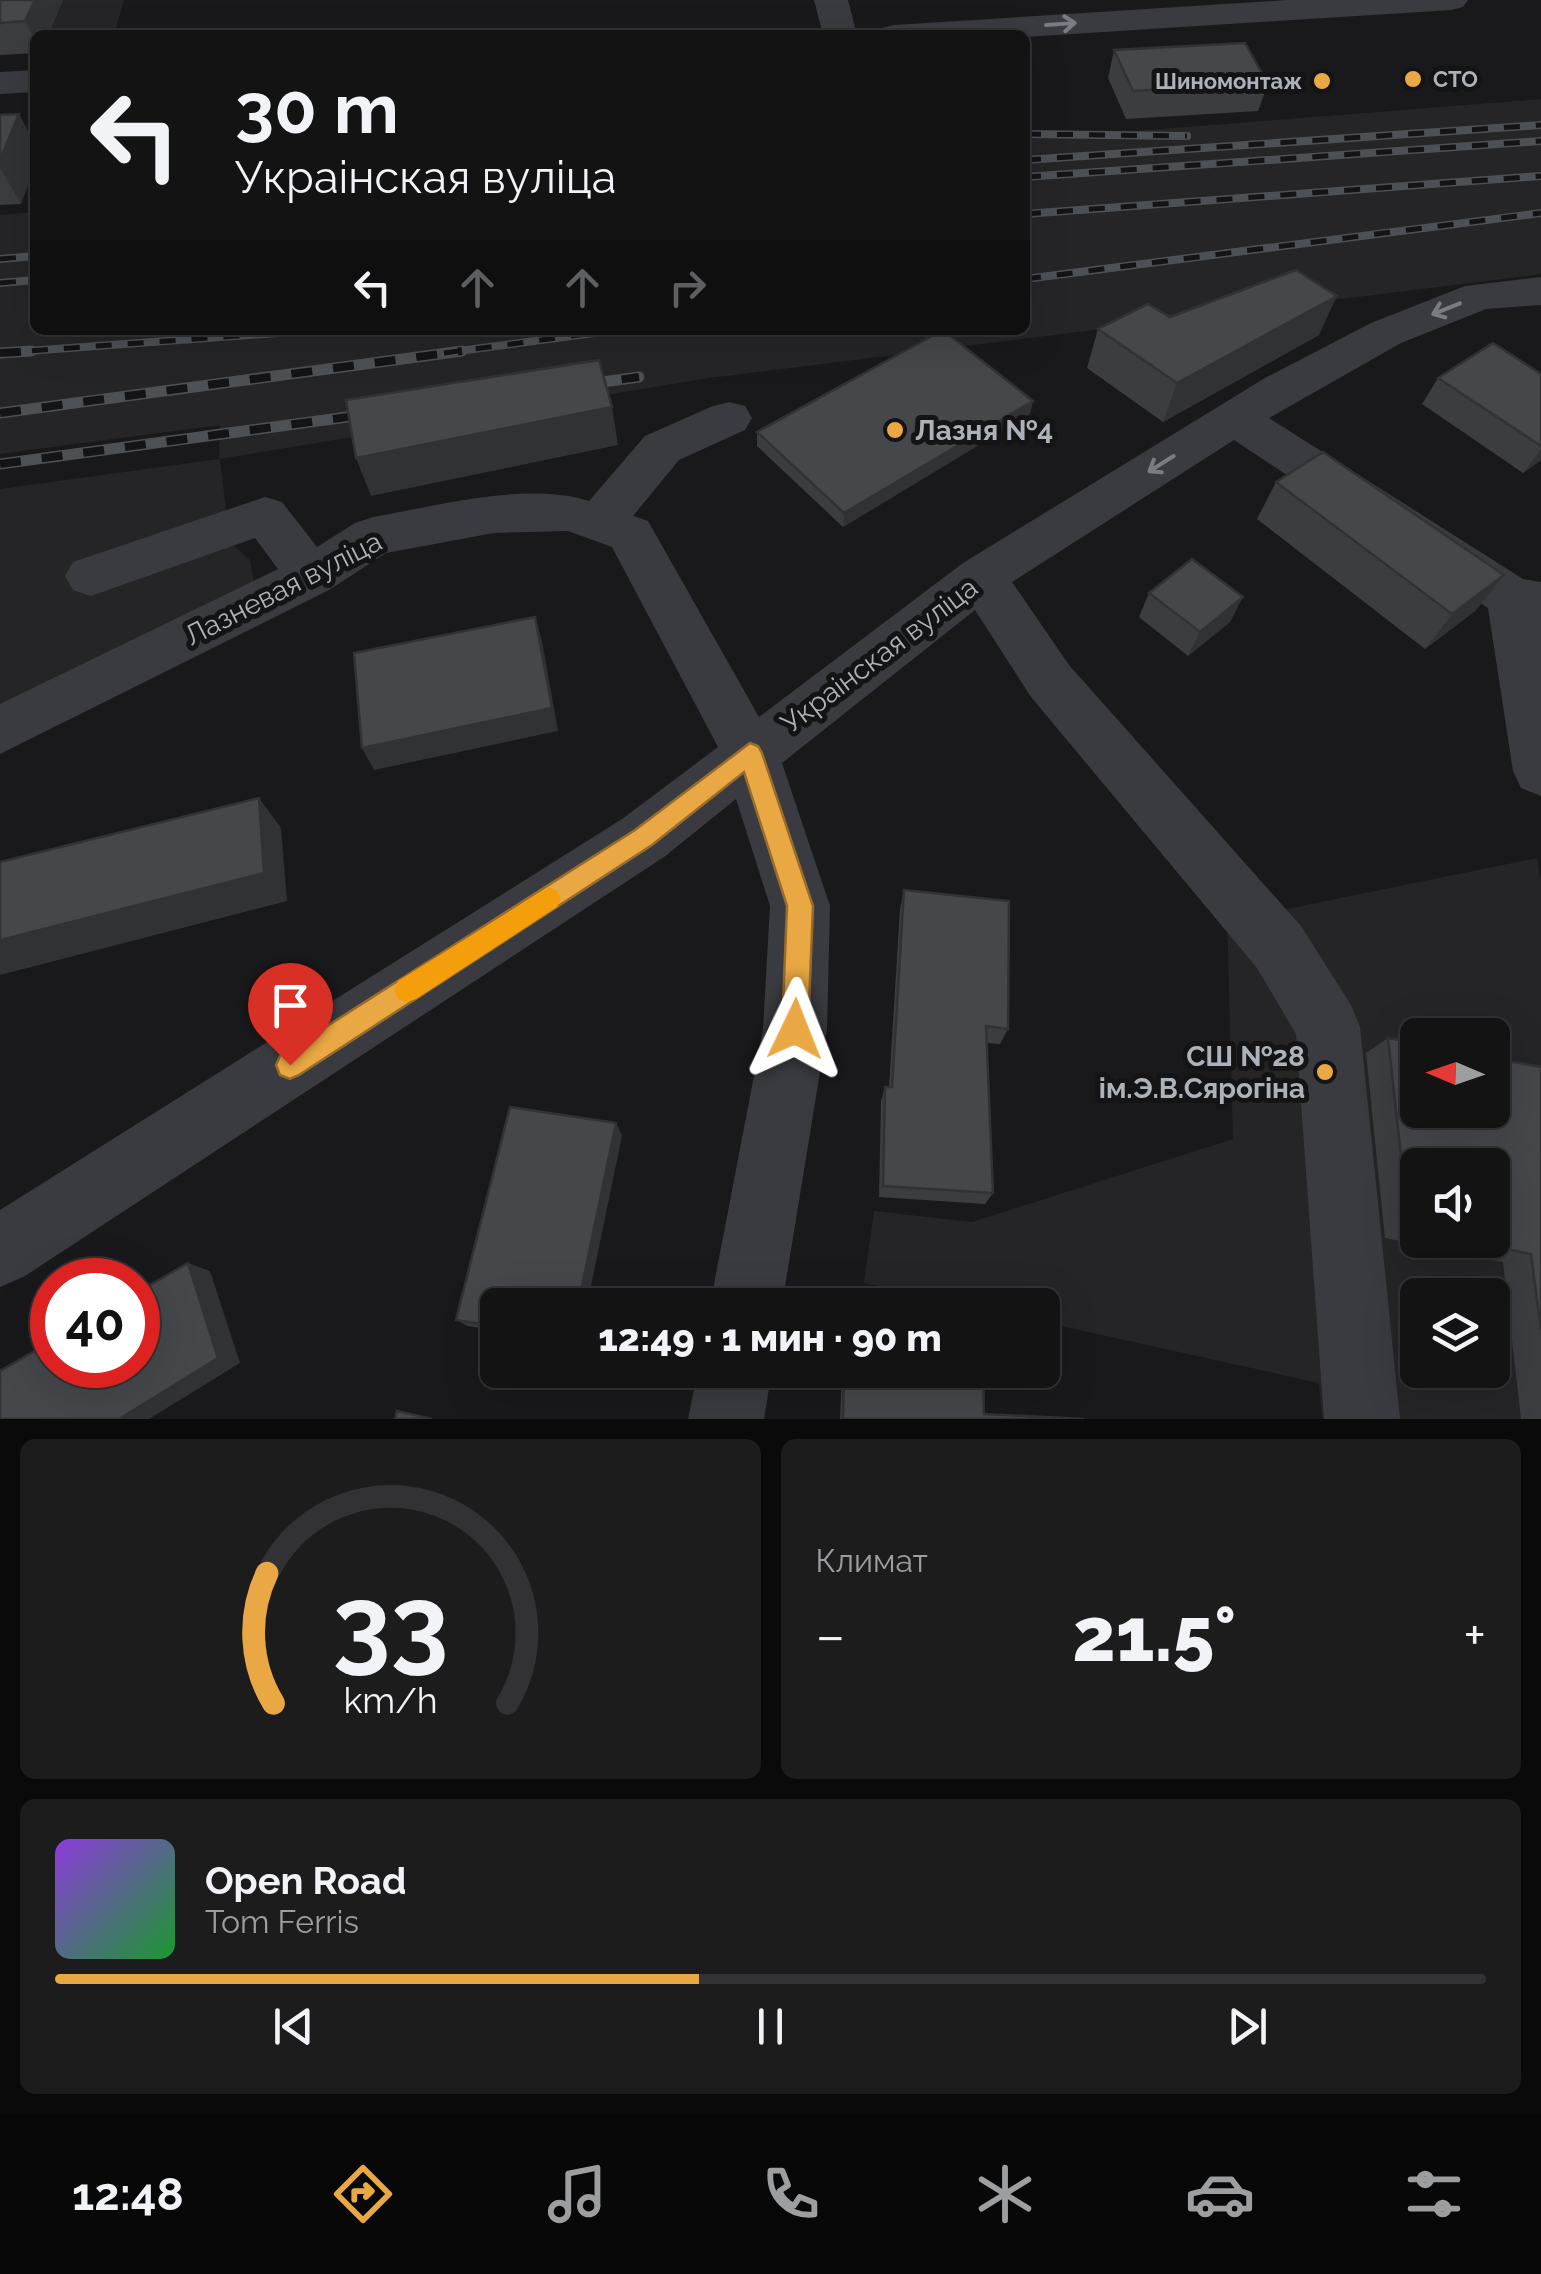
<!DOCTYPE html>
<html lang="ru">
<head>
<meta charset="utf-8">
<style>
	:root { --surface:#131314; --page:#1c1c1d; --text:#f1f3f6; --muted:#9d9ea0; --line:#323234; --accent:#e9a843 }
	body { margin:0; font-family:Raleway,sans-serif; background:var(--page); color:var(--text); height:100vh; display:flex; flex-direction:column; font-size:38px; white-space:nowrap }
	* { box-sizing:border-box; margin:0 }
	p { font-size:32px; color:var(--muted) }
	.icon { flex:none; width:55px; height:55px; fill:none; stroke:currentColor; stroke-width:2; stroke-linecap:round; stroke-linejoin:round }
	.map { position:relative; height:1419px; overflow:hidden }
	.drawer { display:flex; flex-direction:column; gap:20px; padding:20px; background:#0a0a0b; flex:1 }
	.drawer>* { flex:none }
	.hud { position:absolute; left:30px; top:30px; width:1000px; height:305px; border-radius:15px; box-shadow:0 10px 40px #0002,0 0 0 2px var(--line); background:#131314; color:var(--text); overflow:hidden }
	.needle { width:65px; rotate:272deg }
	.buttons { position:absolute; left:1400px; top:1018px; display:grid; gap:20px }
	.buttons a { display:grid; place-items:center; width:110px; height:110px; border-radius:15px; background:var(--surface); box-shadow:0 10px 40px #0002,0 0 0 2px var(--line); font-size:50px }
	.speed { position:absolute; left:30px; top:1258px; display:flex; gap:20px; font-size:50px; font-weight:700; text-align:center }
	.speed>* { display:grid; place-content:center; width:130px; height:130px; border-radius:50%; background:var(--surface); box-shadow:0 10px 40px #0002,0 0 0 2px var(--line); line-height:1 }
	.speed .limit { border:15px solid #d22; background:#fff; color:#111 }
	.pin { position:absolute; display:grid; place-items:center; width:85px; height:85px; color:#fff; margin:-102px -42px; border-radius:50% 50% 50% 0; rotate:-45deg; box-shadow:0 0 10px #0007 }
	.pin .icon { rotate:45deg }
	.me { position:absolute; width:110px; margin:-55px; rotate:2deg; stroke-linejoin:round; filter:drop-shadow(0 0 8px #0008) }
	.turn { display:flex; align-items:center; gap:35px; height:210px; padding:0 40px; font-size:45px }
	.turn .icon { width:130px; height:130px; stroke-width:2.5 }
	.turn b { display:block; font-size:70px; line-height:85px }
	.lanes { display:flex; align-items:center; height:95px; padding:0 40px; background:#0003; justify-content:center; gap:50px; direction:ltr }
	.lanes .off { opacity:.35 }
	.big { font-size:75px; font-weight:800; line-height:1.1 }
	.drawer .card { flex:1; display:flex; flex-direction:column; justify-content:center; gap:15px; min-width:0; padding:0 35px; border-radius:15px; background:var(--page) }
	.drawer .dial { align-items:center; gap:0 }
	.dial svg { height:260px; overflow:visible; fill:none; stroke:var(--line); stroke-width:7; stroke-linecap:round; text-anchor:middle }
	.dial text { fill:var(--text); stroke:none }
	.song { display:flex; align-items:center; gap:30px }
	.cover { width:120px; height:120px; border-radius:15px; background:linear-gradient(135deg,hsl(270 70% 55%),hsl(130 70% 35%)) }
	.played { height:10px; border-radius:5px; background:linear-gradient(90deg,var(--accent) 45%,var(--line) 45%) }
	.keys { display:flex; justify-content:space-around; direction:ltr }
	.heat { display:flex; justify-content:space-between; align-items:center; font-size:55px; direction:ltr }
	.drawer .tiles { flex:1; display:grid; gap:20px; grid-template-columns:1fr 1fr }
	.card:last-child { grid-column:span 2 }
	.trip { position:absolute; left:480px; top:1288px; width:580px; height:100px; border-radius:15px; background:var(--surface); box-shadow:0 10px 40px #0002,0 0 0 2px var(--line); font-weight:800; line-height:100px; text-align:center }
	.menu { display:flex; height:160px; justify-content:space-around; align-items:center; background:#080808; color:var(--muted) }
	.menu .icon { width:70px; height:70px }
	.menu .on { color:var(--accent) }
	.menu b { font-size:45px; color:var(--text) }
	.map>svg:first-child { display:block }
	.built { fill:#252528; fill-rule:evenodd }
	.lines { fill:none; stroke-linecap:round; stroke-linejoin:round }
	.minor { fill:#3a3b40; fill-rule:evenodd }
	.rail-far1-casing { stroke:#4d5055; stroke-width:8 }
	.rail-casing { stroke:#4d5055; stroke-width:11 }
	.rail-far1 { stroke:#141416; stroke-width:5; stroke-dasharray:16; stroke-linecap:butt }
	.rail { stroke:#141416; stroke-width:8; stroke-dasharray:21; stroke-linecap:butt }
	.wall { fill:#3c3d40; fill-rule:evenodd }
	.shaded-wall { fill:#313234 }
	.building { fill:#46474b; stroke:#313234; stroke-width:2.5 }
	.oneway { stroke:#797c83 }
	.route { fill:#e9a843; stroke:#976d2c; stroke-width:2.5 }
	.slow { fill:#f59e0b }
	.poi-dot { fill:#e9a843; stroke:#141416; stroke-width:4 }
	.labels { text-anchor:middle; stroke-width:10; stroke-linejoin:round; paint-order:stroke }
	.far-poi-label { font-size:22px; font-weight:bold; fill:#acb1ba; stroke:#141416; text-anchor:start }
	.poi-label { font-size:28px; font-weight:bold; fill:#acb1ba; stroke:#141416; text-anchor:start }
	.street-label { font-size:28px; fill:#acb1ba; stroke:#141416 }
</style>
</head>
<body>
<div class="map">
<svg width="1541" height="1419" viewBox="0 0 1541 1419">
	<rect width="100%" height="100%" fill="#19191b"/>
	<g class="built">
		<path d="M0,0H124L114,35H35V53L0,55Z"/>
		<path d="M1541,99V274L709,378L220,459L230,543L250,560L254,582L0,711V489L219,459L220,425L0,454V215L35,212V330H1025V135H1085Z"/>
		<path d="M1537,858L1541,883V1419H1322L1319,1383L1043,1322L1042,1305H963L864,1283L874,1211L972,1222L1233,1139L1227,914L1277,911ZM1418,1035H1492V1110H1418ZM1418,1165H1492V1240H1418ZM1418,1295H1492V1370H1418Z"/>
	</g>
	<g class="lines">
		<g class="minor">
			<path d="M814,0H848L857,35H823Z"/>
			<path d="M1288,0H1468L1463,7L1451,10L1025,37L877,35L882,28L894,25Z"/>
			<path d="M35,70V92L0,94V72Z"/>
			<path d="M1541,277V305L1486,309L1401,343L1269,418L1523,579L1541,582V796L1521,788L1513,771L1488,608L1234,440L1012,582L1069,665L1301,926L1351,1005L1360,1027L1400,1419H1324L1296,1034L1257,968L1031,697L975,610L782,763L830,906L827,1029L782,1305H710L763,1029L770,906L736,799L664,857L25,1276L0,1287V1210L622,819L718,747L612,547L568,531L494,533L386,553L329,590L0,754V704L278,569L255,538L91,596L73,590L65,576L73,562L265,497L282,502L317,547L355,523L373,517C437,506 527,481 589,501L645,436L713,406L729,402L745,406L752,418L745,430L679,460L633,516L648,521L759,717L963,563L1265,378L1371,323L1465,286Z"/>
			<path d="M698,1370H772L764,1419H688Z"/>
		</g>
		<defs>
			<g id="rail-far1">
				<path d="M1025,134L1187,136"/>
				<path d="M1025,160L1541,125"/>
				<path d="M1025,177L1541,141"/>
				<path d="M1025,214L1541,176"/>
				<path d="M0,259L35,256"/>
				<path d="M1025,279L1541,213"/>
				<path d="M0,283L35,280"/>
				<path d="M0,353L320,330"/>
				<path d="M444,353L617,330"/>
			</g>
			<g id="rail">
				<path d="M0,353L31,351"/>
				<path d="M580,385L639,377"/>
				<path d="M0,413L462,351"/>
				<path d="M0,464L377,413"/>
			</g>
		</defs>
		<use href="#rail-far1" class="rail-far1-casing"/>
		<use href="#rail" class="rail-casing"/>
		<use href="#rail-far1" class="rail-far1"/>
		<use href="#rail" class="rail"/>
	</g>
	<g class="wall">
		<path d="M0,0H63L48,35H35V53L0,55Z"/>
		<path d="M1114,50L1268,84L1258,111L1126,119L1108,78Z"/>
		<path d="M0,115L21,204L0,205Z"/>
		<path d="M1098,329L1319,335L1163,422L1087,368Z"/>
		<path d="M1541,374V460L1523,473L1422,404L1438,378Z"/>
		<path d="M1030,414L843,527L757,446V432Z"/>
		<path d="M1276,482L1504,575L1475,611L1425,649L1257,519Z"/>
		<path d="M1149,593L1230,622L1188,656L1139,617Z"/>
		<path d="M904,890L1008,1029L1000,1044L987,1043L993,1193L985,1204L879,1197L881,1101L885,1087H889L900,909Z"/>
		<path d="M1388,1038L1541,1067V1419H1521L1503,1262L1385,1238L1366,1053ZM1418,1165L1492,1240H1418Z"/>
		<path d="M616,1123L622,1136L498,1305V1331L468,1326L456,1320Z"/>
		<path d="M842,1370H983L984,1414L1084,1419H840Z"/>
	</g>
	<g class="shaded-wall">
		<path d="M35,0H63L48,35H35V41L25,21Z"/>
		<path d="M19,114L35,144V168L21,204L0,168V160Z"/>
		<path d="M1337,296L1319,335L1163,422L1177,383Z"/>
		<path d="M1033,401L1030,414L843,527L844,513Z"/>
		<path d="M612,407L618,445L371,496L356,458Z"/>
		<path d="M1541,449V460L1523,473Z"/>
		<path d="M1504,575L1475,611L1425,649L1452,614Z"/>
		<path d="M1243,597L1230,622L1188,656L1200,632Z"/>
		<path d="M535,617L542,641L558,731L374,770L362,748Z"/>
		<path d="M259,798L281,828L287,901L0,975V940Z"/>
		<path d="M616,1123L622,1136L587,1305H578Z"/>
		<path d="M188,1263L210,1271L240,1363L149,1419H119Z"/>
	</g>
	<g class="building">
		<path d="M0,0H35L25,21L0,23Z"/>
		<path d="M1245,43L1268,84L1133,91L1114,50Z"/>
		<path d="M19,114L0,160V115Z"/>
		<path d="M1296,270L1337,296L1177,383L1098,329L1148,304L1170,317Z"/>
		<path d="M943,330L1033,401L844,513L757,432Z"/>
		<path d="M1493,343L1541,374V446L1438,378Z"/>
		<path d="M599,360L612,407L356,458L346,400Z"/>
		<path d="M1323,452L1504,575L1452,614L1276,482Z"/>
		<path d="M1192,559L1243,597L1200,632L1149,593Z"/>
		<path d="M535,617L552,708L362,748L354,653Z"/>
		<path d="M259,798L264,873L0,940V862Z"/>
		<path d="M904,890L1009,901L1008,1029L986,1026L993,1193L883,1186L885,1087H892Z"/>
		<path d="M1388,1038L1418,1043V1110H1492V1058L1541,1067V1330L1531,1254L1466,1240H1492V1165H1418V1230L1409,1228Z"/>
		<path d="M510,1107L616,1123L578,1305H498V1327L456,1320Z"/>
		<path d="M188,1263L218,1358L119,1419H0V1371L52,1341V1365H138V1292Z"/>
		<path d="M844,1370H983L984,1414L1084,1419H843Z"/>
		<path d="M397,1411L432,1419H395Z"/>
	</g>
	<defs><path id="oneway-shaft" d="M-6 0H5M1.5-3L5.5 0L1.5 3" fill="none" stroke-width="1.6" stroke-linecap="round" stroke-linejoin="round" transform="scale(2.5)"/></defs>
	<g class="oneway">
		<use href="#oneway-shaft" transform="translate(1061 24) rotate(-4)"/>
		<use href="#oneway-shaft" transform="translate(1446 309) rotate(158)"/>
		<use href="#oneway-shaft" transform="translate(1161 464) rotate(148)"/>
	</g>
	<path class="route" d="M750,743L758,746L762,753L813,906L808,1029L804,1038L795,1042L786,1038L782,1029L787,906L744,772L652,845L299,1075L290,1079L280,1075L276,1065L280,1056L635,830Z"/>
	<path class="slow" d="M549,887L557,891L561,899L557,907L416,999L407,1002L398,999L394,990L398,981Z"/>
	<g class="poi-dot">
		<circle cx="1413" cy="79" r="10"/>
		<circle cx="1322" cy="81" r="10"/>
		<circle cx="895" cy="430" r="10"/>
		<circle cx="1325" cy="1072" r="10"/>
	</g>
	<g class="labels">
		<g class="far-poi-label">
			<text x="1433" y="87">СТО</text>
			<text x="1302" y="89" text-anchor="end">Шиномонтаж</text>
		</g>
		<g class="poi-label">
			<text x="915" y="440">Лазня №4</text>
			<text x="1305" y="1066" text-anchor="end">СШ №28<tspan x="1305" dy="32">ім.Э.В.Сярогіна</tspan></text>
		</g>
		<g class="street-label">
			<text transform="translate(283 588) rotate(-27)" y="10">Лазневая вуліца</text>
			<text transform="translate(879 655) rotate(-37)" y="10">Украінская вуліца</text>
		</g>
	</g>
</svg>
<div class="buttons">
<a><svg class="needle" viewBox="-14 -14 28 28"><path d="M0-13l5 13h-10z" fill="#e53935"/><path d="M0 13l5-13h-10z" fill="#9d9ea0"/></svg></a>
<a><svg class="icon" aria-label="sound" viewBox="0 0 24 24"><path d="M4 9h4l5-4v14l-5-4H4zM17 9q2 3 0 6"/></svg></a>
<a><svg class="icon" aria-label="layers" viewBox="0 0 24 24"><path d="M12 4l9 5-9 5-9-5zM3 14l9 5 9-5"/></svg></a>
</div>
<div class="speed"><div class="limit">40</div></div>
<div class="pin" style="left:290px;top:1065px;background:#d93025"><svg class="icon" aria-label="arrive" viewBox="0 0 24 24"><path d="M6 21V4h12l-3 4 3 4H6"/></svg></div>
<svg class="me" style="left:795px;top:1029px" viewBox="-20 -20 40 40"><path d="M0-17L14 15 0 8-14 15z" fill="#e9a843" stroke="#fff" stroke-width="4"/></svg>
<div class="trip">12:49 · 1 мин · 90 m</div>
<div class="hud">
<div class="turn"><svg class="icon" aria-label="left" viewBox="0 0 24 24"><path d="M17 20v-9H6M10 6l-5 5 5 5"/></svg><div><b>30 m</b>Украінская вуліца</div></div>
<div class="lanes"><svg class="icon" aria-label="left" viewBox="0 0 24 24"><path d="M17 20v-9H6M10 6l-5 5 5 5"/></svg><svg class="icon off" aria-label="ahead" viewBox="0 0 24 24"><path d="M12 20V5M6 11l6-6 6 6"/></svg><svg class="icon off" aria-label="ahead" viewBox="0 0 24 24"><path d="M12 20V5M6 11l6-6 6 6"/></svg><svg class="icon off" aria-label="right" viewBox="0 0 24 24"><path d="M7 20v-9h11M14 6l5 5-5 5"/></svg></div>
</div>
</div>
<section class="drawer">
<div class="tiles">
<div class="card dial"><svg viewBox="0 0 100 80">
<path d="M14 69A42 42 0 1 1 86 69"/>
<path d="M14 69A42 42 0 0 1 12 29" stroke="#e9a843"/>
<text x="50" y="56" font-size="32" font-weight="700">33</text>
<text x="50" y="72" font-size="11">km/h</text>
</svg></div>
<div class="card"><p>Климат</p>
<div class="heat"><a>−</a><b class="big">21.5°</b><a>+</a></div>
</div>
<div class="card">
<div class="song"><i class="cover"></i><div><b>Open Road</b><p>Tom Ferris</p></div></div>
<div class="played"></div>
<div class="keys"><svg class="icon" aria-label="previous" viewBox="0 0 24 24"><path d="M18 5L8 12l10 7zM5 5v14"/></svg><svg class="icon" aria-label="pause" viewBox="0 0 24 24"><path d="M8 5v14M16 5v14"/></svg><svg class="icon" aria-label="next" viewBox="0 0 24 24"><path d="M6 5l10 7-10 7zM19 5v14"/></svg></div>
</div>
</div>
</section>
<nav class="menu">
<b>12:48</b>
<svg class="icon on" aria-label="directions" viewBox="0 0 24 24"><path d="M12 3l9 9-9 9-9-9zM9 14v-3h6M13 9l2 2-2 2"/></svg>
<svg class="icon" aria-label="music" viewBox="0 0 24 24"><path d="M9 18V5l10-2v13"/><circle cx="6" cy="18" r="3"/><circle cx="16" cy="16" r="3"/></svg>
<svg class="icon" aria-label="phone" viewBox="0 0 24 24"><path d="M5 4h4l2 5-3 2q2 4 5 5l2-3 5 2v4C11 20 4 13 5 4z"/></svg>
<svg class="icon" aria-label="climate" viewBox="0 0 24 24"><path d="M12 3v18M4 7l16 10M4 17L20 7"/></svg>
<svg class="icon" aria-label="car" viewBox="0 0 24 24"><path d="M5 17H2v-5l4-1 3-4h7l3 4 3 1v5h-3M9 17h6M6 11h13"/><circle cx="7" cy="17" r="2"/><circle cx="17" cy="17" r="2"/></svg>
<svg class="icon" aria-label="filters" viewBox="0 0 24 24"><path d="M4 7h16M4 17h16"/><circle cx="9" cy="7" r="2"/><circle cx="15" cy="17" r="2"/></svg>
</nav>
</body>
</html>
